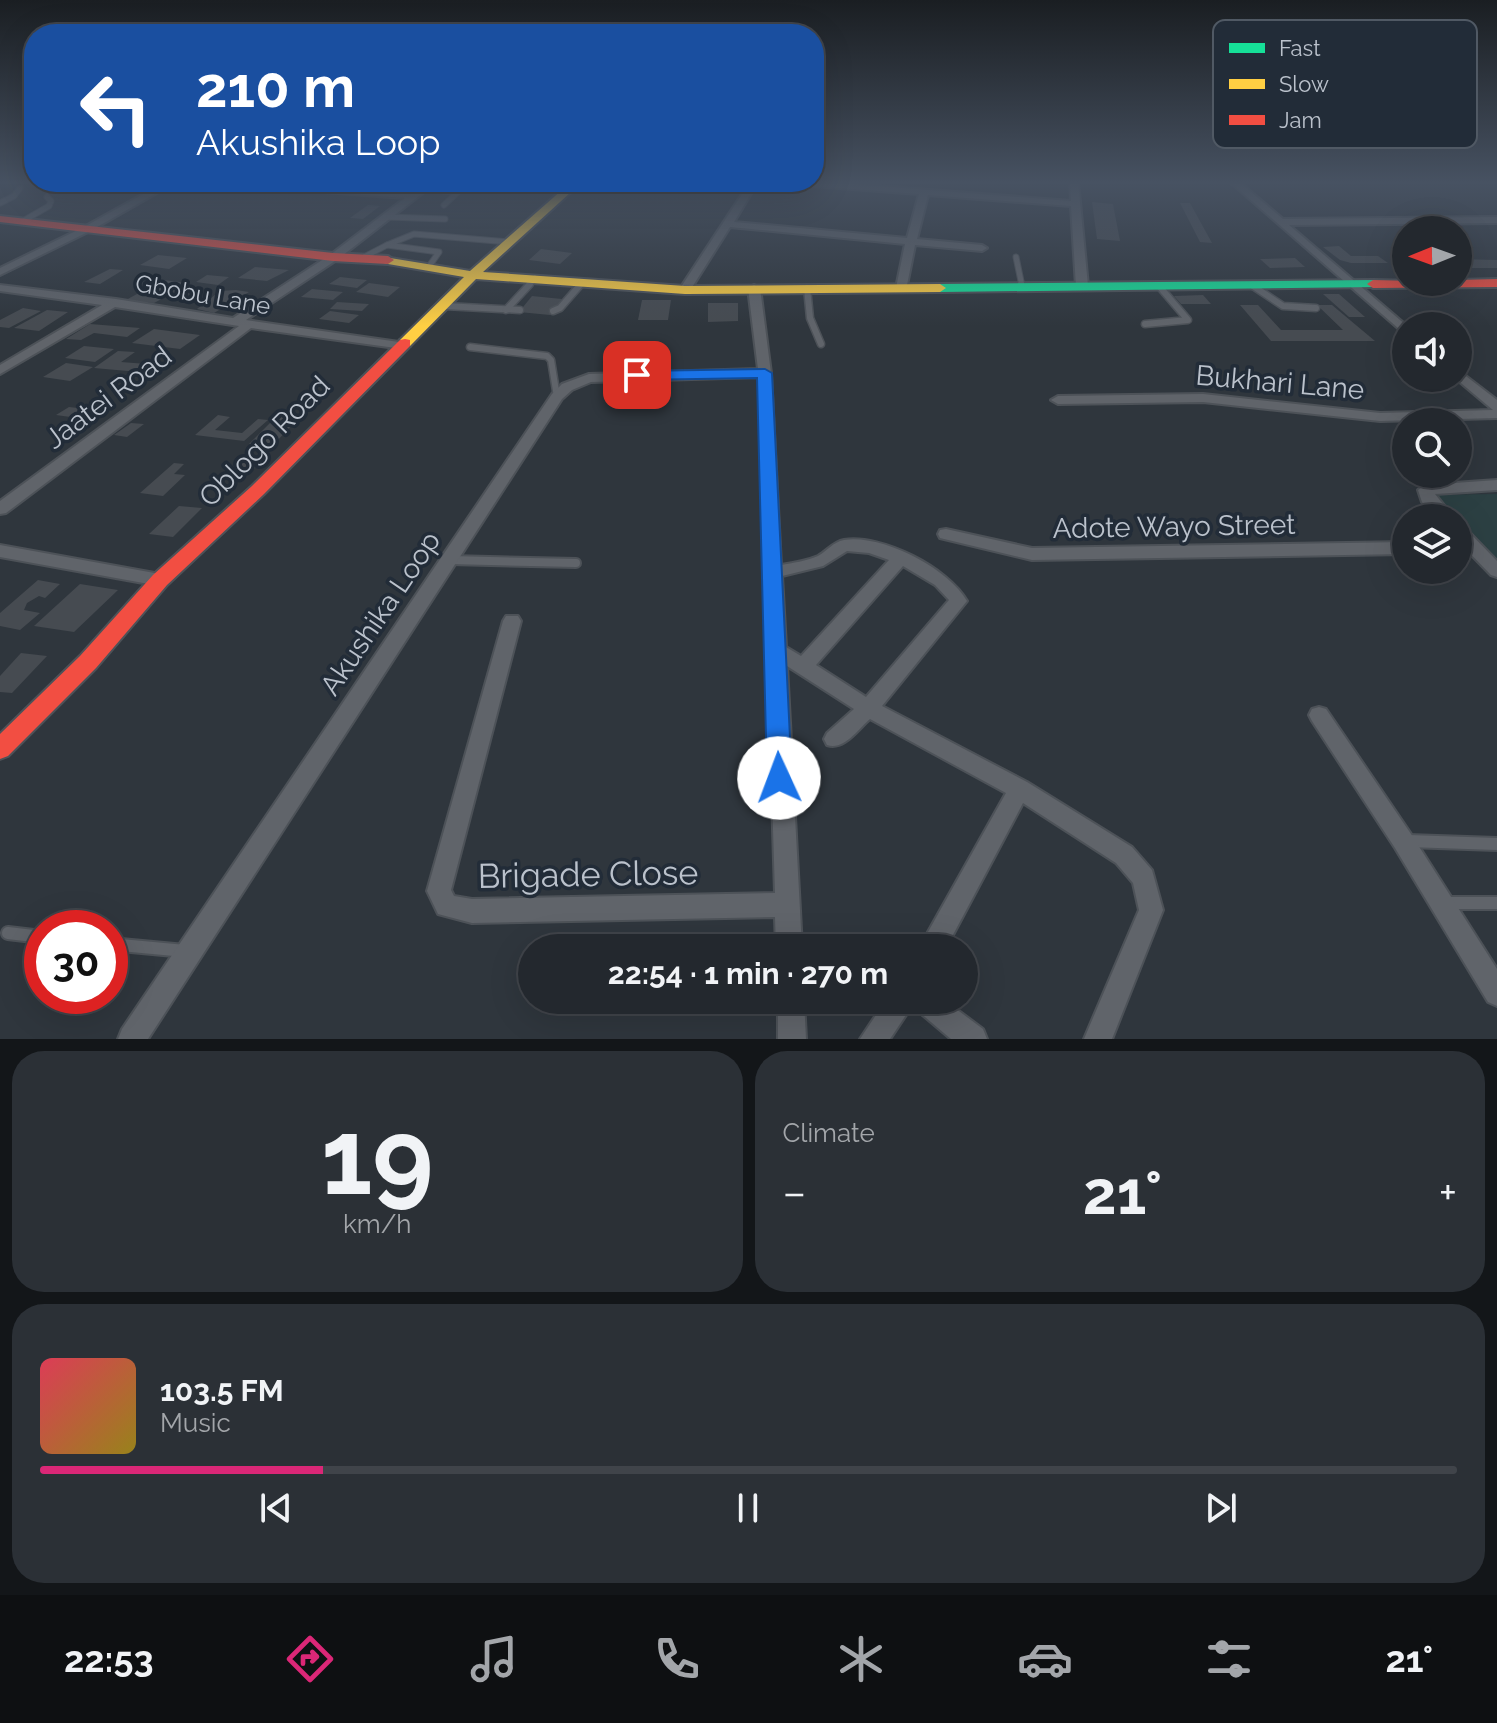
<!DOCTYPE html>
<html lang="en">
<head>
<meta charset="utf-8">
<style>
	:root { --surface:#23282e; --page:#2b3036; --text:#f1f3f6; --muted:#a3a6aa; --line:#40444a; --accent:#db2777 }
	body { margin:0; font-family:Raleway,sans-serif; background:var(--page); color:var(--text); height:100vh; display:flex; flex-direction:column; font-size:30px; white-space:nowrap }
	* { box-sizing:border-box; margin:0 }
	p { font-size:26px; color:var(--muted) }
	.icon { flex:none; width:44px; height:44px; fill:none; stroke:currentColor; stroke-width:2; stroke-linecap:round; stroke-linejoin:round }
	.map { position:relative; height:1039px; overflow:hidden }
	.side { display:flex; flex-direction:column; gap:12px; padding:12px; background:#131619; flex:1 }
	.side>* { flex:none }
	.hud { position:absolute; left:24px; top:24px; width:800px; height:168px; border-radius:32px; box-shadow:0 8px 32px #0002,0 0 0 2px var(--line); background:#1a4fa0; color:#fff; overflow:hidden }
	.needle { width:52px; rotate:269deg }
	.fabs { position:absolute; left:1392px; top:216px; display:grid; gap:16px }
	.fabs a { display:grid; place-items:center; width:80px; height:80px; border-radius:50%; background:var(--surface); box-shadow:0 8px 32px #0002,0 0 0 2px var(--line); font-size:40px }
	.speed { position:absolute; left:24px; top:910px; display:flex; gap:16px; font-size:40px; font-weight:700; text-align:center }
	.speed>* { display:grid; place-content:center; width:104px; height:104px; border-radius:50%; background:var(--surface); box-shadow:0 8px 32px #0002,0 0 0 2px var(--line); line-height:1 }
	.speed .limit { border:12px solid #d22; background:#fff; color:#111 }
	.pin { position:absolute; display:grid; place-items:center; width:68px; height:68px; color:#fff; margin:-34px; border-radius:16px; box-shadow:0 4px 12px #0006 }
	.me { position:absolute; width:88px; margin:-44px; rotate:358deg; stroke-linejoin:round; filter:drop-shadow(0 0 6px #0008) }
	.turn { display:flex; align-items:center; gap:28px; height:168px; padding:0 40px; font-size:36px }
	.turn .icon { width:104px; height:104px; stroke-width:2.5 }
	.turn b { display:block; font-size:56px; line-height:68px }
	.big { font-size:60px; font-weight:700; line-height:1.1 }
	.side .widget { flex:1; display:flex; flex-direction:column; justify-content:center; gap:12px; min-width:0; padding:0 28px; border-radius:32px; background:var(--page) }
	.side .dial { align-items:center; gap:0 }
	.dial b { font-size:104px; line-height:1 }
	.song { display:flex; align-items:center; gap:24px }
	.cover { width:96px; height:96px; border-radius:12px; background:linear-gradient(135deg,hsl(350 70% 55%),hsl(50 70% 35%)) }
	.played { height:8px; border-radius:4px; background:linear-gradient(90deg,var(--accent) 20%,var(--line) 20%) }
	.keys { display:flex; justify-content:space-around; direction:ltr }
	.heat { display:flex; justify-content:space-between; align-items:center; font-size:44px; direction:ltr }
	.side .tiles { flex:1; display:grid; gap:12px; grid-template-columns:1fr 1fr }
	.widget:last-child { grid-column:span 2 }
	.trip { position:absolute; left:518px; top:934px; width:460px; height:80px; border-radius:40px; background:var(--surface); box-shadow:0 8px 32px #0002,0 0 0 2px var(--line); font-weight:700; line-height:80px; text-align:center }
	.tab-bar { display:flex; height:128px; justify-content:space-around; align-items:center; background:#0e1012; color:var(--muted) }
	.tab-bar .icon { width:56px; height:56px }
	.tab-bar .active { color:var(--accent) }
	.tab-bar b { font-size:36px; color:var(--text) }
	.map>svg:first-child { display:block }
	.green { fill:#2c4043 }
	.building { fill:#464b51 }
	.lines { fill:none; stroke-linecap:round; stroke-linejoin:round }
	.lane-far3-casing { stroke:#4d5258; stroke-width:7 }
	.lane-far2-casing { stroke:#4d5258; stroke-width:9 }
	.lane-far1-casing { stroke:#4d5258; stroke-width:12 }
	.lane-casing { stroke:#4d5258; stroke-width:16 }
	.street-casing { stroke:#4d5258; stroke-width:4 }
	.fast-casing { stroke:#4d5258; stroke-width:4 }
	.slow-casing { stroke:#4d5258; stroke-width:4 }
	.jam-casing { stroke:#4d5258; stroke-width:4 }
	.lane-far3 { stroke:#60646a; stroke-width:5 }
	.lane-far2 { stroke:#60646a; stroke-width:6 }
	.lane-far1 { stroke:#60646a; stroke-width:8 }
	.lane { stroke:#60646a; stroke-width:12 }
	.street { fill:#60646a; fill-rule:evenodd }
	.fast { fill:#16e098; fill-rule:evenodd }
	.slow { fill:#ffcf43; fill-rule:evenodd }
	.jam { fill:#f24e42; fill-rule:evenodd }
	.route { fill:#1a73e8; stroke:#114b97; stroke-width:2 }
	.labels { text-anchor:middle; stroke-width:7; stroke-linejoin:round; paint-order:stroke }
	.far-street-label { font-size:24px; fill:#bbc2cc; stroke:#222c38 }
	.street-label { font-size:28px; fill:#bbc2cc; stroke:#222c38 }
	.near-street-label { font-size:34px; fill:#bbc2cc; stroke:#222c38 }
	.key { fill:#222c38; stroke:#505964; stroke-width:2 }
	.key-label { font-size:22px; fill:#bbc2cc }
</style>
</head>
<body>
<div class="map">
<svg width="1497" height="1039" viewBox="0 0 1497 1039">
	<rect width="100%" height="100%" fill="#2f363d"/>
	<path class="green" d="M1497,494V559L1434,495Z"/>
	<g class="building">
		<path d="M1092,202L1113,204L1120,241L1097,239Z"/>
		<path d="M1180,203H1190L1212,243L1200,242Z"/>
		<path d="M368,205L380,206L363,219L350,218Z"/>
		<path d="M1339,246L1351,256H1378L1388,263H1351L1340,260L1323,247Z"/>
		<path d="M541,249L572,253L560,264L529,260Z"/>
		<path d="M158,255L187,258L169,269L140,265Z"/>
		<path d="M1295,258L1305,267L1270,268L1260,259Z"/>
		<path d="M1458,259L1497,260V268H1469Z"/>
		<path d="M255,267L289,270L267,281L238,278Z"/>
		<path d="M110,269L123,270L100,284L84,282Z"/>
		<path d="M207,275L229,277L218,285L196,282Z"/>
		<path d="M340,277L367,280L357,288L329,284Z"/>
		<path d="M163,280L188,283L171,293L149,291L169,295L154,303L124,301Z"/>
		<path d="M369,283L400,287L388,297L356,292Z"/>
		<path d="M312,289L343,292L333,300L301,297Z"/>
		<path d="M236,290L249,292L214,313L197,309L220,291Z"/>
		<path d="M1323,294H1339L1365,317H1349Z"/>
		<path d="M1203,295L1211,304H1181L1174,296Z"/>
		<path d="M532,296L562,299L550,315L519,312Z"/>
		<path d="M642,300H671L668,320H638Z"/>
		<path d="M337,302L369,304L362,311L330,309Z"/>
		<path d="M708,303H738V321L708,322Z"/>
		<path d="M1240,305H1258L1281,330H1343L1317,305H1332L1375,341H1271Z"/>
		<path d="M23,308L41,311L9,328L0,327V320Z"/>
		<path d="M47,310L68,312L39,331L14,328Z"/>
		<path d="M330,311L359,315L349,323L319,319Z"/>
		<path d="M90,324L140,328L127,337L94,333L81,340L66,339Z"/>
		<path d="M154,329L200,335L180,349L132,343Z"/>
		<path d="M84,346L114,349L95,362L65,358Z"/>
		<path d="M118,351L135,352L121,362L160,365L150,373L94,368Z"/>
		<path d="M66,363L93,367L70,381L43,377Z"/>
		<path d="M69,407L104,411L92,420L56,415Z"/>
		<path d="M218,415L230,417L215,430L242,433L258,419L268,420L244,441L195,435Z"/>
		<path d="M278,415L300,417L272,446L249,444Z"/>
		<path d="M131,423L144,424L127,437L114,435Z"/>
		<path d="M243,456L264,459L253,470L232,467Z"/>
		<path d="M174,463L184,464L174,474L185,475L163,496L140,493Z"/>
		<path d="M179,506L202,508L173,537L149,534Z"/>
		<path d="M38,580L60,584L45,598L39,596L27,603L24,610L40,613L20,630L0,626V613Z"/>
		<path d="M80,584L118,590L74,632L34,626Z"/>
		<path d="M21,653L47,656L12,693L0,692V676Z"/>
	</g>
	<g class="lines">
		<defs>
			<g id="lane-far3">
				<path d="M424,189L458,192L444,205"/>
				<path d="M0,203L14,196L20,188"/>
				<path d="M388,217L445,219"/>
				<path d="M23,221L49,206L51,201L47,197"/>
				<path d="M387,245L414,234L509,242"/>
				<path d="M364,257L387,245L439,252L430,265"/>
				<path d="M1016,257L1022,286"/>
				<path d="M528,286L535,278"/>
			</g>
			<g id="lane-far2">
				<path d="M1021,284L1022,287"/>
				<path d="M1253,286L1283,306L1316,308"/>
				<path d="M807,288L810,318L821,344"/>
				<path d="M445,306L520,310"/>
				<path d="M506,310L530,284"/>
				<path d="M553,311L560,308L581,284"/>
				<path d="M1145,324L1188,320L1159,286"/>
				<path d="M470,347L547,356L551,360L557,397"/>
			</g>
			<path id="lane-far1" d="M450,560L576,563"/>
			<g id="lane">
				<path d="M1408,841L1497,844"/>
				<path d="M1447,903H1497"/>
				<path d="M8,933L42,937"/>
				<path d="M110,944L185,951"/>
			</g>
			<g id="street">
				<path d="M814,181L1071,201L1070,181H1078L1088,286L1082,289L1076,286L1071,206L928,195L917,239L982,245L987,248L982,251L915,245L906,290L896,288L905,244L730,227L689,292H681L679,290L750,182H758L734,222L907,238L919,194L799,185L795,182Z"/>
				<path d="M1229,181H1238L1283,219L1497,217V223L1289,225L1407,326L1406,335Z"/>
				<path d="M165,182H176L90,231L0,275V268L84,227Z"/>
				<path d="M294,182L412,193L427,182H437L338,259L246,320L399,342L403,343V349L251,328L6,513L0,514V501L239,326L115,307L0,374V365L102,305L0,291V285L116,299L233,318L330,255L405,198L311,191L296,187Z"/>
				<path d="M754,285L760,288L771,373L781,565C793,563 806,561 818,556C827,551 833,542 844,540C882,534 948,568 967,601L882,706L1027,782L1132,847L1152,870L1163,910L1112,1039H1084L1139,910L1133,883L1116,863L1023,803L946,948H919L1006,793L870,719C858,729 844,751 827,745L824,739L827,733L854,709L787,666L802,948H776L775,917L472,923L438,914L427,891L503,621L506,616H518L521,621L451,890L454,896L472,899L775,893L759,377L591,382L572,390L562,399L148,1039H118L122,1029L552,394L562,384L589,374L758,369L748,288ZM847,551L869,553L889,560L801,656L786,647L782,576L823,566ZM903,566L935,585L949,600L866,697L816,665Z"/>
				<path d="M1458,370L1497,400V418L1380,421L1203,402L1058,404L1051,400L1058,396L1203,394L1380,413L1493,410L1455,378H1458Z"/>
				<path d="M1497,480V490L1435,494L1454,518H1437L1422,502L1418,490L1426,485Z"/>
				<path d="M1458,526L1464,527L1497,561V577L1491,575L1458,541Z"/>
				<path d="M946,529L1032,548L1406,542V554L1032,560L940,538L938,534L940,530Z"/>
				<path d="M0,545L160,574L166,576L169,580L166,584L160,586L0,557Z"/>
				<path d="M1319,707L1326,709L1411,834L1497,969V1006L1488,1002L1395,848L1312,721L1309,715L1312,709Z"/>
				<path d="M778,1000H804L806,1039H778Z"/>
				<path d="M886,1000H944L983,1029L987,1039H951L912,1006L890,1039H860Z"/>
			</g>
			<path id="fast" d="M1373,280L1379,284L1377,287L940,292L934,288L940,284Z"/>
			<path id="slow" d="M571,182H582L483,272L685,286L940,284L946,288L940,292L685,294L476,279L410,346H400V340L464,277L388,264L384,263V257L470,271Z"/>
			<g id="jam">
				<path d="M0,216L333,253L388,256L394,260L388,264L333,261L0,222Z"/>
				<path d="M1497,279V287L1373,288L1367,284L1373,280L1458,282V280Z"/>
				<path d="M405,339L410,340V346L264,494L167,585L96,668L8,756L0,759V734L80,656L153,575L252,486L400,340Z"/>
			</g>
		</defs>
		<use href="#lane-far3" class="lane-far3-casing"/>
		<use href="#lane-far2" class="lane-far2-casing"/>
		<use href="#lane-far1" class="lane-far1-casing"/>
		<use href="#lane" class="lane-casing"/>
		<use href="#street" class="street-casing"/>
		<use href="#fast" class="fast-casing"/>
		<use href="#slow" class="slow-casing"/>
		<use href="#jam" class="jam-casing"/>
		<use href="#lane-far3" class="lane-far3"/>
		<use href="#lane-far2" class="lane-far2"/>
		<use href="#lane-far1" class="lane-far1"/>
		<use href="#lane" class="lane"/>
		<use href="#street" class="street"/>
		<use href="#fast" class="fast"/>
		<use href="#slow" class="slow"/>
		<use href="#jam" class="jam"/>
	</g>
	<linearGradient id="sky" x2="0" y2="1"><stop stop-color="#1a1e22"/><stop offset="0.56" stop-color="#475262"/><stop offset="1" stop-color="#475262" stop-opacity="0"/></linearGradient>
	<rect width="1497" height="326" fill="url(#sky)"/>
	<path class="route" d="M765,369L772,373L792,778L788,785L779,788L771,785L767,778L757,378L637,380L630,375L637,371Z"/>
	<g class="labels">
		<g class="far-street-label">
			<text transform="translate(203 295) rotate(10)" y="8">Gbobu Lane</text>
		</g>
		<g class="street-label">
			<text transform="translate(1280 382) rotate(5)" y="10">Bukhari Lane</text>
			<text transform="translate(108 397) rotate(-37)" y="10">Jaatei Road</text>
			<text transform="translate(264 441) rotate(-45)" y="10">Oblogo Road</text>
			<text transform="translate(1174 526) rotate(-1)" y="10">Adote Wayo Street</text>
			<text transform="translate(380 613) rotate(-56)" y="10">Akushika Loop</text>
		</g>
		<g class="near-street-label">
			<text transform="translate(588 874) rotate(-1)" y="12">Brigade Close</text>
		</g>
	</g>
	<rect x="1213" y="20" width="264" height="128" rx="12" class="key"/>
	<rect x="1229" y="43" width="36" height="10" fill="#16e098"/>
	<rect x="1229" y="79" width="36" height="10" fill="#ffcf43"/>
	<rect x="1229" y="115" width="36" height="10" fill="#f24e42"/>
	<g class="key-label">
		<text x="1279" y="56">Fast</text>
		<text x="1279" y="92">Slow</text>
		<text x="1279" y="128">Jam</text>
	</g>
</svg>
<div class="fabs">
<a><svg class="needle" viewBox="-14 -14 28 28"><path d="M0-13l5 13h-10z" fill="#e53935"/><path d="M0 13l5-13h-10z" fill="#a3a6aa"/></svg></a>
<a><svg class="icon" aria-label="sound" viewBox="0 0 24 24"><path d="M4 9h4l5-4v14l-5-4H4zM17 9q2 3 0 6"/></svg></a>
<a><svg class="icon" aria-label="search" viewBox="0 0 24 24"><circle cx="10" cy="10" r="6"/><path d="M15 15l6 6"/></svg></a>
<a><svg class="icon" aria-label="layers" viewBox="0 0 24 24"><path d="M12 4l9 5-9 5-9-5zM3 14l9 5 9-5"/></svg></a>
</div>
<div class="speed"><div class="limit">30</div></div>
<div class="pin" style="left:637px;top:375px;background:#d93025"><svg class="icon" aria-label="arrive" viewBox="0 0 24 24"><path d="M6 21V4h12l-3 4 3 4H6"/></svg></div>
<svg class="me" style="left:779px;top:778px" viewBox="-20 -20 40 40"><circle r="19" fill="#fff"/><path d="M0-13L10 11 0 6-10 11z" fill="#1a73e8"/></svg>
<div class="trip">22:54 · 1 min · 270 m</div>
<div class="hud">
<div class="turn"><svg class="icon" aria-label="left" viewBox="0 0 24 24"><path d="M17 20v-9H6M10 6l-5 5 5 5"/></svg><div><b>210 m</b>Akushika Loop</div></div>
</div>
</div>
<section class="side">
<div class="tiles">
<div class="widget dial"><b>19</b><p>km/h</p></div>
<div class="widget"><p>Climate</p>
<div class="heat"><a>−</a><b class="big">21°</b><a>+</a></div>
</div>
<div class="widget">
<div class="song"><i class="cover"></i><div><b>103.5 FM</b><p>Music</p></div></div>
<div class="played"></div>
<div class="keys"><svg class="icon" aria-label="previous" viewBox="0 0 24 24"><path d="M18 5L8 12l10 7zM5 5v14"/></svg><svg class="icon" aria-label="pause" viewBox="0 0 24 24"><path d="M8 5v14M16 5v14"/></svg><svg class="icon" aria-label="next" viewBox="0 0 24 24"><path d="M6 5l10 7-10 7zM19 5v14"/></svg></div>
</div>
</div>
</section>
<nav class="tab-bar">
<b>22:53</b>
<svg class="icon active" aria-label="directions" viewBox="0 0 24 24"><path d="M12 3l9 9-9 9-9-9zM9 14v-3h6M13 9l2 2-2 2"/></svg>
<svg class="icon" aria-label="music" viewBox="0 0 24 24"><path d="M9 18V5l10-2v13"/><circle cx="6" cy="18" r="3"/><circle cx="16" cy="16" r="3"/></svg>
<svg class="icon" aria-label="phone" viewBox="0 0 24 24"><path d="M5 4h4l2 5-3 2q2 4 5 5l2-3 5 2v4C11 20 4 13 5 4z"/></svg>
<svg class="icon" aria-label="climate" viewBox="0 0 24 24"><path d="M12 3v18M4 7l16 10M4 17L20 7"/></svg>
<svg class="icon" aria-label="car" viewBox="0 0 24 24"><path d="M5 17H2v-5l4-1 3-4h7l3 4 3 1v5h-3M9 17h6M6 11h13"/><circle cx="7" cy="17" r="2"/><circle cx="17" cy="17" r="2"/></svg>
<svg class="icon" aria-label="filters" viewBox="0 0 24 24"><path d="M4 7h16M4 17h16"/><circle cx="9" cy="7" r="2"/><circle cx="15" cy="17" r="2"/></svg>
<b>21°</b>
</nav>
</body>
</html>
